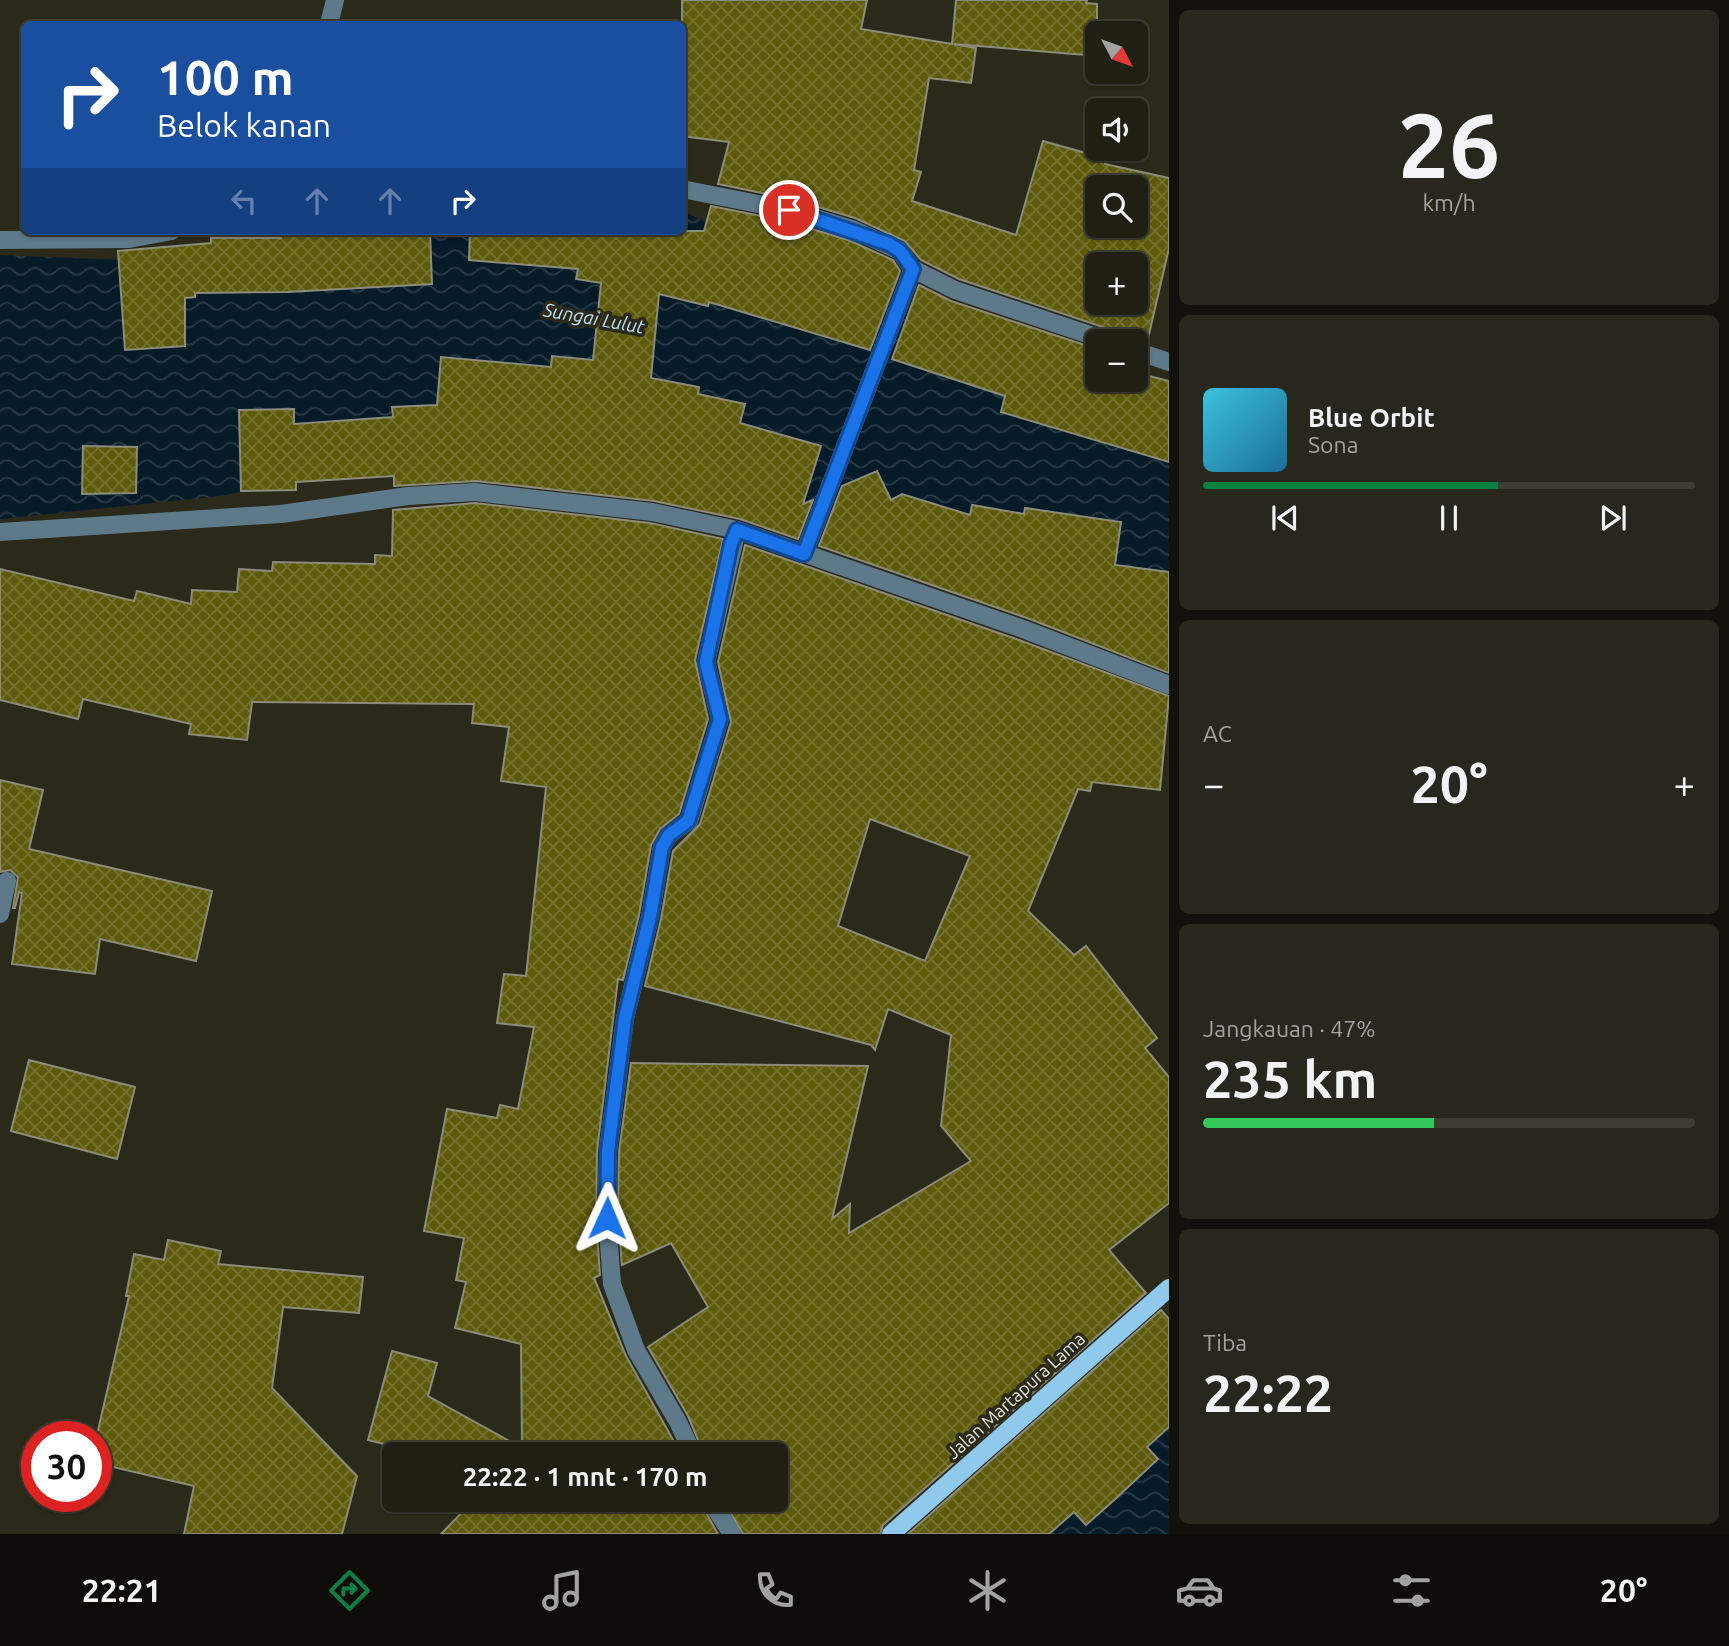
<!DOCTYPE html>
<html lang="id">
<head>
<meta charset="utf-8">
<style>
	:root { --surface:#201f14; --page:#28271d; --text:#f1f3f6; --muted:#a2a2a0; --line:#3d3d34; --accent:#0b8043 }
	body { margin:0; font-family:Ubuntu,sans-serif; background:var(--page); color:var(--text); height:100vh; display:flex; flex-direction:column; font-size:26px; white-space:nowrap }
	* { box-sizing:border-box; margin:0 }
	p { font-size:23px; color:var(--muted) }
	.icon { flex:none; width:38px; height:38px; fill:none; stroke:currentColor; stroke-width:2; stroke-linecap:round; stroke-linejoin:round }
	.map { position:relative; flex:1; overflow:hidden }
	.sheet { display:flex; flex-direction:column; gap:10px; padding:10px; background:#12110b; width:560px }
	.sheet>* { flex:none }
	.top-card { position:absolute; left:21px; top:21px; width:665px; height:214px; border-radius:10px; box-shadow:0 2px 5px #0004,0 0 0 2px var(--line); background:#1a4fa0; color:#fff; overflow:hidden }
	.needle { width:46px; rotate:131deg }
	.buttons { position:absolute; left:1085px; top:21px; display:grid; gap:14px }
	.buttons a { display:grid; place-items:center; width:63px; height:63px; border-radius:10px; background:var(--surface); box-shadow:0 2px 5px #0004,0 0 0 2px var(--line); font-size:35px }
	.speed { position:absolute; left:21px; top:1421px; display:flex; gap:14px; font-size:35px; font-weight:700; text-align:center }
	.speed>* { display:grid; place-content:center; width:91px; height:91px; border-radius:50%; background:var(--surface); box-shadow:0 2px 5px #0004,0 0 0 2px var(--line); line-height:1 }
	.speed .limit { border:10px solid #d22; background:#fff; color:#111 }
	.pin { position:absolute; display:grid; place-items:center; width:60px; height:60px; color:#fff; margin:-30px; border:4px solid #fff; border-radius:50%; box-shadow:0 2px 7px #0007 }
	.me { position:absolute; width:77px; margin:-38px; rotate:1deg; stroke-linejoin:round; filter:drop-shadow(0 0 5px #0008) }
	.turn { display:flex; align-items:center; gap:24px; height:147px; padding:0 21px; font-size:32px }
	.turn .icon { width:91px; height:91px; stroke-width:2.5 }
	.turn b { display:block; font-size:49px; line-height:60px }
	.lanes { display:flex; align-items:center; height:66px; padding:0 21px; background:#0003; justify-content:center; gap:35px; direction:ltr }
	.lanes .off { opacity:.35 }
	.big { font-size:52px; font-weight:700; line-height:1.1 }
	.sheet .widget { flex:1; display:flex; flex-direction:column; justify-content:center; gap:10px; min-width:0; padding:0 24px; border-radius:10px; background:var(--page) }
	.sheet .dial { align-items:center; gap:0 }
	.dial b { font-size:91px; line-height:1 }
	.song { display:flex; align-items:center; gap:21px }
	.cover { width:84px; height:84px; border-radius:10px; background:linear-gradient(135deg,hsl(190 70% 55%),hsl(200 70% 35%)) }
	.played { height:7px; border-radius:4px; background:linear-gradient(90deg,var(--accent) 60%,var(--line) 60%) }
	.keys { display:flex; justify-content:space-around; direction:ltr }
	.heat { display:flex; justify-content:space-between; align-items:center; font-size:38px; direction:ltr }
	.charge { height:10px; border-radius:5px; background:linear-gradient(90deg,#34c759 47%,var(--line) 0) }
	.trip { position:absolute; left:382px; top:1442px; width:406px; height:70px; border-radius:10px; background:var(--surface); box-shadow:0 2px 5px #0004,0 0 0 2px var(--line); font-weight:700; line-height:70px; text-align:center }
	.dock { display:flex; height:112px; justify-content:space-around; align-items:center; background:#0d0c08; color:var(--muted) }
	.dock .icon { width:49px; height:49px }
	.dock .current { color:var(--accent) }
	.dock b { font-size:32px; color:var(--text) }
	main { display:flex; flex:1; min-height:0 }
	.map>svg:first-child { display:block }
	.water { fill:url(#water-waves) }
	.building { fill:url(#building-cross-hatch); stroke:#8c8c7a; stroke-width:2; fill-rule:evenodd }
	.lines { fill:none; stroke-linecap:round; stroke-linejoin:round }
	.minor { stroke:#5d798a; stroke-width:18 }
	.major { stroke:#8fcaed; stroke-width:18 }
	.route-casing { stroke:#114b97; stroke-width:18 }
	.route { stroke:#1a73e8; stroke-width:12 }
	.labels { text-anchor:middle; stroke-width:7; stroke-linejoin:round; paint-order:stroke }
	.street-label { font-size:18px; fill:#e4e4da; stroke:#2a291a }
	.water-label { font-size:19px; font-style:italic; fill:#bbdff5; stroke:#2a291a }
</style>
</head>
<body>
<main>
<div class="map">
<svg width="1169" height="1534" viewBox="0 0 1169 1534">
	<defs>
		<pattern id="water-waves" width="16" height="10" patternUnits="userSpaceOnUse" patternTransform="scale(1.75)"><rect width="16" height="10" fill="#051b27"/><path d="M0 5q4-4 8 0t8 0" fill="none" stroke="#293c46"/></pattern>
		<pattern id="building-cross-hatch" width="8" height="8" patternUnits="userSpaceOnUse" patternTransform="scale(1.75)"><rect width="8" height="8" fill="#5e5a0c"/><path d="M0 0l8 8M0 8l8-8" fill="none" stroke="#75722f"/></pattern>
	</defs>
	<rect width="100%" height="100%" fill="#2a291a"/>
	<g class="water">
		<path d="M683,211L851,295L1024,354L1097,373V380H1122L1169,389V604L690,474L473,453L219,496L0,519V255L122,260L359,231H682Z"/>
		<path d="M1169,1336V1534H948Z"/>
	</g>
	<g class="building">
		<path d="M682,0H867L861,29L952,44L956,0H1087L1086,3L1097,4V56L954,44L976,48L971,83L929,78L914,170L921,172L912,201L1016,235L1043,141L1107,159L1105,164L1169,178V248L1147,343L1119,341L1112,330L959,279L921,260L905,241L855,218L791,199L718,184L729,142L682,136ZM1097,187H1136V226H1097ZM1097,264H1136V303H1097Z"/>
		<path d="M711,206L786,221L848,240L893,260L900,271L870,350L709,302L708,306L659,294L651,378L699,387L698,394L745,404L740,423L821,446L803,504L813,500L798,539L740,519L654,501L476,481L394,486V476L296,482V490L241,491L239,410L294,409V424L393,417L392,407L437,405L441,357L551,367L552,356L593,360L601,283L576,279L578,269L469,260L470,231H704Z"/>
		<path d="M281,231H430L432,284L287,292L195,293V297L185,298V346L125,350L118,251L211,243V238H281Z"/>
		<path d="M919,285L951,301L1097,349V380H1136V363L1142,365L1141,374L1169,381V462L1001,412L1005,396L892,359Z"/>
		<path d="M83,446L137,447L136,493L82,494Z"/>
		<path d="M877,471L891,500L902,494L970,515L972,505L1024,514L1025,508L1121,522L1115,565L1169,572V673L1027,618L819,546L842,486Z"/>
		<path d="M475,503L650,523L723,539L695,660L708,719L679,814L660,829L651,845L639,915L623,980L618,979L597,1151L596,1219L600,1275L594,1278L626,1356L681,1454H423L368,1440L392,1351L437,1363L428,1396L522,1448L521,1344L455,1328L466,1282L456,1280L464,1238L424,1231L447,1109L497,1118L500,1105L518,1109L534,1027L497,1023L504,974L526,976L546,787L501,781L509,727L472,723L474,704L252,702L247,740L189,734L191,724L83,699L78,719L0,700V569L134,601L137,591L191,604L192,590L237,592L239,569L272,571L273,562L375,564V555L392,556L393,510Z"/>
		<path d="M745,545L1019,640L1169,696L1160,790L1092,782L1090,791L1078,789L1028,911L1074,955L1086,946L1157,1038L1145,1048L1169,1077V1203L1109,1250L1146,1293L883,1525L880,1534H743L723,1500H775V1454H704L688,1416L648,1347L708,1307L671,1243L622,1265L618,1218L619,1152L631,1063L868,1066L832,1219L850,1204L849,1233L971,1161L941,1126L951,1035L888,1009L875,1050L871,1045L645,986L661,919L673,851L700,824L731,722L718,662ZM870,819L970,856L925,961L838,926Z"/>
		<path d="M0,780L43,790L29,849L212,891L196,961L100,939L95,974L12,964L22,893L19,892L15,908H13L18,877L10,870L0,872Z"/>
		<path d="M29,1060L135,1087L117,1159L11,1131Z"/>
		<path d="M168,1240L221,1251L218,1264L363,1277L359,1313L283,1307L272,1388L357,1476L342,1534H184L194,1486L96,1463V1439L129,1296H126L134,1254L164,1260Z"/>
		<path d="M1161,1310L1169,1319V1427L1147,1447L1158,1459L1112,1502L1086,1525L1074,1512L1049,1534H908Z"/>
		<path d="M474,1500H699L718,1534H441Z"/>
	</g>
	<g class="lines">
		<g class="minor">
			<path d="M329,24L335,0"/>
			<path d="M682,189L789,210L852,229L900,251L913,269L955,290L1108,341"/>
			<path d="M0,240L129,239L172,231"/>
			<path d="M1136,351L1169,362"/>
			<path d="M0,532L281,514L408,496L475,492L652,512L737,530L1023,629L1169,685"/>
			<path d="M804,554L913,269"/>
			<path d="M0,914L7,881"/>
			<path d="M693,1454L678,1422L636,1350L612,1284L607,1218L608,1151L625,1018L650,917L662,847L669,835L689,821L720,719L706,662L737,530"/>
			<path d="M710,1500L732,1534"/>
		</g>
		<path class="major" d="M891,1534L1169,1288"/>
	</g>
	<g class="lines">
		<defs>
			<path id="route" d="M607,1218L608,1151L625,1018L650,917L662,847L669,835L688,821L720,719L706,662L731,544L737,530L804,554L913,269L900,251L889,244L789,210"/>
		</defs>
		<use href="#route" class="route-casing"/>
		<use href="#route" class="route"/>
	</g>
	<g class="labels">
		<g class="street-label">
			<text transform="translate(1016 1396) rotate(-42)" y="6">Jalan Martapura Lama</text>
		</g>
		<g class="water-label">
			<text transform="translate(594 318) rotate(10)" y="7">Sungai Lulut</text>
		</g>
	</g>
</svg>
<div class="buttons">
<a><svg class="needle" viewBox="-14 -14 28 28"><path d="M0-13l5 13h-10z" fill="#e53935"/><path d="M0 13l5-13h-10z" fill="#a2a2a0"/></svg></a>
<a><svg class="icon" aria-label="sound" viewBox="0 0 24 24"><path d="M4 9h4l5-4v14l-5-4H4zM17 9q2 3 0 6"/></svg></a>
<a><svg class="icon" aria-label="search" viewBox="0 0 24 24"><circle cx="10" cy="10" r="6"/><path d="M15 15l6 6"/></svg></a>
<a>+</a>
<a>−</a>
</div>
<div class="speed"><div class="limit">30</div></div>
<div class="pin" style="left:789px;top:210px;background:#d93025"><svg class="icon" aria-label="arrive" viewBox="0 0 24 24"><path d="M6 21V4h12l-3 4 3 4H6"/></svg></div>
<svg class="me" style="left:607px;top:1218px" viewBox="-20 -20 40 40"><path d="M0-17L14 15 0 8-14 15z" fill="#1a73e8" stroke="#fff" stroke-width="4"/></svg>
<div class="trip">22:22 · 1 mnt · 170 m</div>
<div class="top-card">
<div class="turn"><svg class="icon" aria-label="right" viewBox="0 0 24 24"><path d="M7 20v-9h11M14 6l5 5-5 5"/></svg><div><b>100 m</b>Belok kanan</div></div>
<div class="lanes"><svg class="icon off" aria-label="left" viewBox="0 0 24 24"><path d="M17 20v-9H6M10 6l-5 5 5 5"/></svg><svg class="icon off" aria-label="ahead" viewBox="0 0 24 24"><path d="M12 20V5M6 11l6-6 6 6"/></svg><svg class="icon off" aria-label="ahead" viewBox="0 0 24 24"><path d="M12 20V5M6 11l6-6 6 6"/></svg><svg class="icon" aria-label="right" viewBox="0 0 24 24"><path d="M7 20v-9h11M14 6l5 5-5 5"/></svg></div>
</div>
</div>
<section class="sheet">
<div class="widget dial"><b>26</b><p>km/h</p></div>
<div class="widget">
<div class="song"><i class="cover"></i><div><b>Blue Orbit</b><p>Sona</p></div></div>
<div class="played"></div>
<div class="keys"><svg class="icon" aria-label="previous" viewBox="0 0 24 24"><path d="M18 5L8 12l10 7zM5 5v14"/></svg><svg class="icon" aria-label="pause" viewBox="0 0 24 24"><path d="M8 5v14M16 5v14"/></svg><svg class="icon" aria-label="next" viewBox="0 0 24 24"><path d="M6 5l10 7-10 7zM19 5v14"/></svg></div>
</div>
<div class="widget"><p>AC</p>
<div class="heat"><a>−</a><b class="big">20°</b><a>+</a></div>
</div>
<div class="widget"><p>Jangkauan · 47%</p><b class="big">235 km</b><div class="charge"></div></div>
<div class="widget"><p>Tiba</p><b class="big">22:22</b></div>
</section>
</main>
<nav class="dock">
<b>22:21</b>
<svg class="icon current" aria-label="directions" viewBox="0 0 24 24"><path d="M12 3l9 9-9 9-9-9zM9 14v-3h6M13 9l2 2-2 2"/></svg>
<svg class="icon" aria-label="music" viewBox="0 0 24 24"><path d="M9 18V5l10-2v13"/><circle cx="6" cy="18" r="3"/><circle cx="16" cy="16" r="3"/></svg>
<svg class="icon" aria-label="phone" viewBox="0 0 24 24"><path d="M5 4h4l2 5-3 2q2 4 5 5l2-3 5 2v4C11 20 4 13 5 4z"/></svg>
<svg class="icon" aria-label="climate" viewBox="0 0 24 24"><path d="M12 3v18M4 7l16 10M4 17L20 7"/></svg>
<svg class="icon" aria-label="car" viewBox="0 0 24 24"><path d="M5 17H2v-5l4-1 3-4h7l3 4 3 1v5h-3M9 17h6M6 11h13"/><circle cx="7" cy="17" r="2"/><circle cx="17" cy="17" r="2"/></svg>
<svg class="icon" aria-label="filters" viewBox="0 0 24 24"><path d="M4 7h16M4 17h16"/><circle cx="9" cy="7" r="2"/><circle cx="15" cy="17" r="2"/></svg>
<b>20°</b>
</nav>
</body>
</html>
